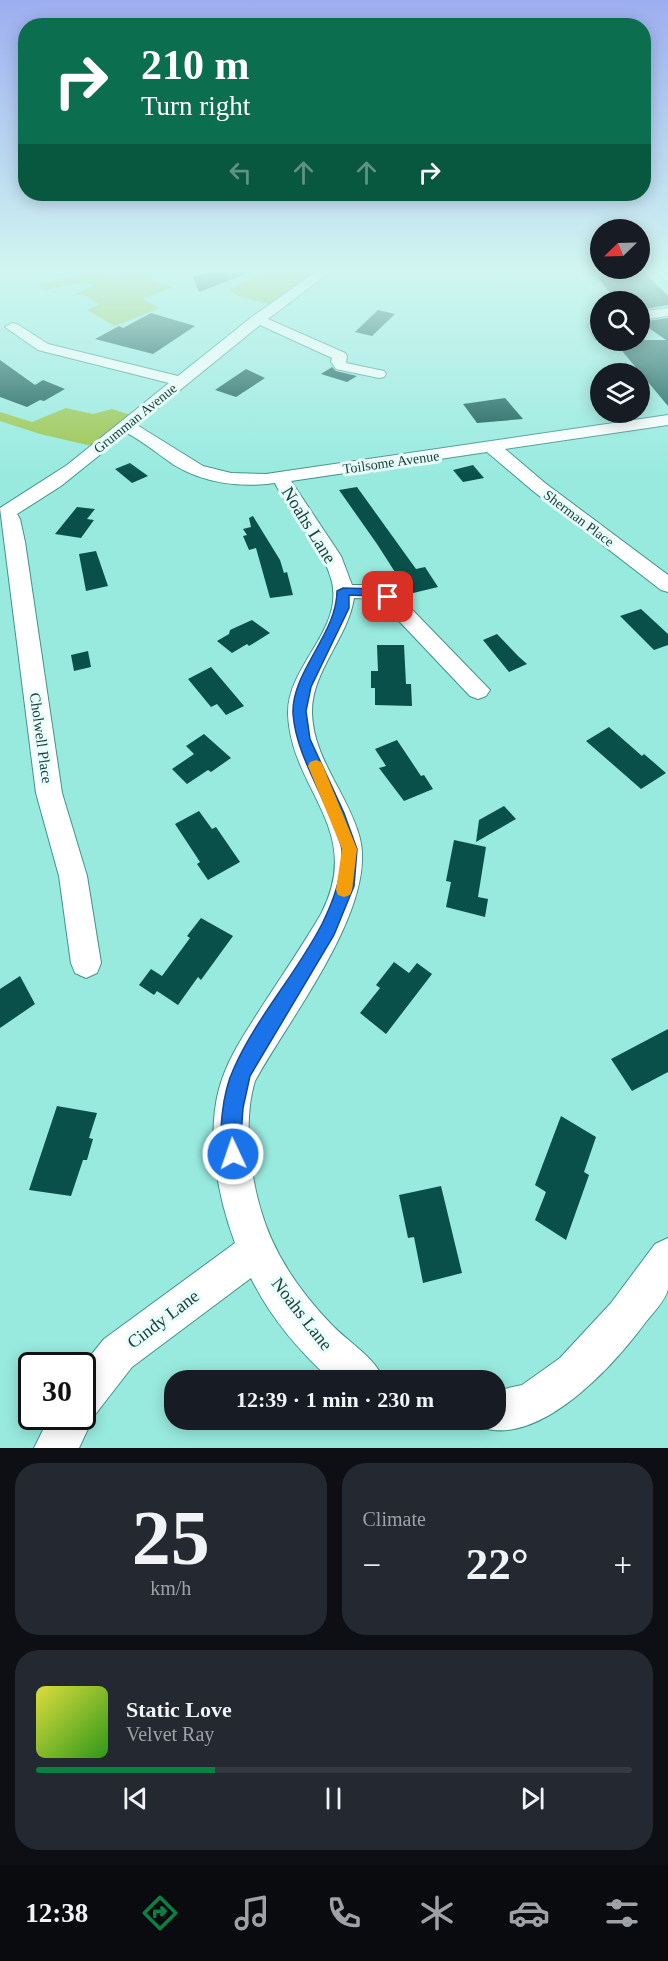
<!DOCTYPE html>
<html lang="en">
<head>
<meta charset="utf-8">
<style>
	:root { --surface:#171b24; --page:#242831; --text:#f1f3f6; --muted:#9ea1a6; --line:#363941; --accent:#0b8043 }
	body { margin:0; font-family:"Times New Roman",serif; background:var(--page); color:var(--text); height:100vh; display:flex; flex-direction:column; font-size:22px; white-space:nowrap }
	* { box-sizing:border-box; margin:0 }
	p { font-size:20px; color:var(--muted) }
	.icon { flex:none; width:33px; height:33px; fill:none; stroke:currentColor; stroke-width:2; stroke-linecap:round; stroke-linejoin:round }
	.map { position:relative; height:1448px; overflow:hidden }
	.drawer { display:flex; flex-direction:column; gap:15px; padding:15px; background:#0d0f14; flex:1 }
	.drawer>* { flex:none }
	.guide { position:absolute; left:18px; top:18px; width:633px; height:183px; border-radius:24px; box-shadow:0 3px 15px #0003; background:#0b6e4f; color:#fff; overflow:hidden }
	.needle { width:39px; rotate:247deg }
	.controls { position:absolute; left:590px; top:219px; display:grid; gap:12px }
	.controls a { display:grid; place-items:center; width:60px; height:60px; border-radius:50%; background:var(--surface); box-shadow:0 3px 15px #0003; font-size:30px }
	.speed { position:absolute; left:18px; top:1352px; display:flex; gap:12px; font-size:30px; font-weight:700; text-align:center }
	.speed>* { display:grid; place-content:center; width:78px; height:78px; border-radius:50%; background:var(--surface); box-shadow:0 3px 15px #0003; line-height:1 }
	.speed .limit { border:3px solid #111; border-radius:9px; background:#fff; color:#111 }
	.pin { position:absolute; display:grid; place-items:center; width:51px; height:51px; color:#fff; margin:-26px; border-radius:12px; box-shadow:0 3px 9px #0006 }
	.me { position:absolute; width:66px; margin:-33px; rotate:357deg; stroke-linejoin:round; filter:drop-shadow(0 0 4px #0008) }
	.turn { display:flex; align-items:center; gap:21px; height:126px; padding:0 24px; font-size:27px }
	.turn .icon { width:78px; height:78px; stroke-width:2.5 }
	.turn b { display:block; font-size:42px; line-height:51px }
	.lanes { display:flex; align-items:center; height:57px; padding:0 24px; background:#0003; justify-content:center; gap:30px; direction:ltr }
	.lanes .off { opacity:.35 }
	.big { font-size:45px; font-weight:700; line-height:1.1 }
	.drawer .card { flex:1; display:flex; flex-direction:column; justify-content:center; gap:9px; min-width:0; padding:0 21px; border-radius:24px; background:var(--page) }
	.drawer .dial { align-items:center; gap:0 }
	.dial b { font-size:78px; line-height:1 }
	.song { display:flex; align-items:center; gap:18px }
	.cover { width:72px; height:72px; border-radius:9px; background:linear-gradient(135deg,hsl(60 70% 55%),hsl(110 70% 35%)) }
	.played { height:6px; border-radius:3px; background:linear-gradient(90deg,var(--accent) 30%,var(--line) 30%) }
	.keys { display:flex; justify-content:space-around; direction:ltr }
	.heat { display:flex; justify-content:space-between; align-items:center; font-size:33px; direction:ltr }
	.drawer .tiles { flex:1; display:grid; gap:15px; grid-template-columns:1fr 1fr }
	.card:last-child { grid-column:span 2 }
	.trip { position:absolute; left:164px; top:1370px; width:342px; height:60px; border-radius:24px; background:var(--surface); box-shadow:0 3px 15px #0003; font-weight:700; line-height:60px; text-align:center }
	.tab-bar { display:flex; height:96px; justify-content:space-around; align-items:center; background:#090b0e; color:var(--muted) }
	.tab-bar .icon { width:42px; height:42px }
	.tab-bar .active { color:var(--accent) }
	.tab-bar b { font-size:27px; color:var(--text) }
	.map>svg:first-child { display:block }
	.green { fill:#9bc44a }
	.building { fill:#09504a }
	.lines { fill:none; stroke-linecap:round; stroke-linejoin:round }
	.minor-casing { stroke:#41938a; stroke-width:2 }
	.minor { fill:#fff; fill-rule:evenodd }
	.route { fill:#1a73e8; stroke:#114b97; stroke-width:1.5 }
	.slow { fill:#f59e0b }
	.labels { text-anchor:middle; stroke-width:6; stroke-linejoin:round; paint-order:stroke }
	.far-street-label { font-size:14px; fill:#1d403c; stroke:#e7fefb }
	.street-label { font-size:15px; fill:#1d403c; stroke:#e7fefb }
	.near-street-label { font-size:18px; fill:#1d403c; stroke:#e7fefb }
</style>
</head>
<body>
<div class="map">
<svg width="668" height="1448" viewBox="0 0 668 1448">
	<rect width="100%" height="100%" fill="#98eadf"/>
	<g class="green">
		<path d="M82,272H96L112,277L125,272H163L151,277L153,281L173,287L142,299L160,308L115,326L87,310L99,304L84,295H73L93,286L86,281L45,290L38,284L85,274Z"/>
		<path d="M263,272H316L268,304L238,296L229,290Z"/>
		<path d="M66,408L93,414L112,409L137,417L92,446L40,434L0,421V412L32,422Z"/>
	</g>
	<g class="building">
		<path d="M208,272H246V274L199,292L193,277Z"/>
		<path d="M620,272H644L668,296V305L639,310V302H632L623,293L611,294L597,277L623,275Z"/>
		<path d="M378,310L395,314L372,336L355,332Z"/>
		<path d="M151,313L195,326L153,354L95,339L119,326L123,328Z"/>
		<path d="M668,318V406L613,340H666L640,322Z"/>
		<path d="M0,360L35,385L43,380L65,389L44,401L40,400L27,407L0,397Z"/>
		<path d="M332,367L336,371L357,376L347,382L321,374Z"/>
		<path d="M246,369L265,378L236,397L215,390Z"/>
		<path d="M505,398L523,419L477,423L463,404Z"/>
		<path d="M130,463L148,476L132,483L115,469Z"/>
		<path d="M473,465L484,478L463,482L453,470Z"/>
		<path d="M357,487L416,569L425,567L438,587L409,594L377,544L339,490Z"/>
		<path d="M77,507L95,509L87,519L94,520L81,538L55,534Z"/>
		<path d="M253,516L280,560L284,573L287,572L293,595L270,598L256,548L249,550L243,536L247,535L243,529L251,527L249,518Z"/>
		<path d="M96,551L108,586L86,591L79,554Z"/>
		<path d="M641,609L668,634V645L654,650L620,616Z"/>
		<path d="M252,620L270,633L249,646L247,644L232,653L217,641L229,634L230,630Z"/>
		<path d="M497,634L518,656L527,664L509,672L483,640Z"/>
		<path d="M377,645H404L406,684H411L412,706L375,705V688H371V671H378Z"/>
		<path d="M88,651L91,667L74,671L71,655Z"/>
		<path d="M211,667L244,706L226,715L217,704L211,707L188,679Z"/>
		<path d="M609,727L642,756L644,754L666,773L641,789L586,741Z"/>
		<path d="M204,734L231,758L211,772L208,770L187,784L172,769L194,754L186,746Z"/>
		<path d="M397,740L421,776L424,775L433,789L404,801L379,768L386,766L375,749Z"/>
		<path d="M504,806L516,819L476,842L479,820Z"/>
		<path d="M199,811L212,829L216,827L240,862L208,880L197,864L200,862L175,824Z"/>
		<path d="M454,840L486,847L478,897L488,899L485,917L446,907L451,882L446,881Z"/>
		<path d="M201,918L233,936L201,980L198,977L178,1005L157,991L154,995L139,985L151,969L162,976L190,938L187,936Z"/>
		<path d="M394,962L409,973L417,963L432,974L386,1034L360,1013L380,988L376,985Z"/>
		<path d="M20,976L35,1004L0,1028V989Z"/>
		<path d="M668,1029V1072L632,1091L611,1059Z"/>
		<path d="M57,1106L97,1113L89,1138L93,1139L87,1160H83L71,1196L29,1190Z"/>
		<path d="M561,1116L596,1137L584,1172L589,1175L566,1240L535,1220L546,1192L535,1185Z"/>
		<path d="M441,1186L462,1273L423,1283L414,1237L408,1238L399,1195Z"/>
	</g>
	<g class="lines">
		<defs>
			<g id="minor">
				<path d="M316,272H330L268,319L345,353L347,356L346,363L384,371L386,374L384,377L379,378L336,369L331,362L332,358L260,325L137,425L203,466L231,473L266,474L668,415V425L505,449L545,483L668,575V592L661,590L533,491L487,452L291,481L341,556L352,585H377L395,592L490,690L486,696L478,699L470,696L381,602L374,599L354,598C348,638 311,672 312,713C313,758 347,793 359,835C380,905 289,1018 255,1081C241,1126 252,1195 271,1238C285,1270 307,1299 331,1324C349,1343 374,1356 384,1380H331C299,1351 270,1317 251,1278L132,1367L94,1416L79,1448H34L50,1416H82V1366L104,1339L235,1243C218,1197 206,1137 219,1089C226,1063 240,1041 254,1019C276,984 300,950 321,914C365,829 291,791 288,714C287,666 343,631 332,582C323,545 291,517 275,483C241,488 203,483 174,465C158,454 144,442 127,433L61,486L17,514L20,519L25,542L62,793L87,876L101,963L97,973L86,978L75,973L71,963L59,876L36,793L0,508L67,465L169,383L38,350L5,327L12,323L17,324L48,344L178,376L253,316Z"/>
				<path d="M658,272H668V281L664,280Z"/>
				<path d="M668,308V316L639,320V312Z"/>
				<path d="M600,317V340L595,339L588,326L595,318Z"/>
				<path d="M668,1238C668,1254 668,1273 668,1289C666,1300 652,1314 645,1323C614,1365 540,1448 480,1427L477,1419H495V1391L522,1385L560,1358L611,1303L655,1244Z"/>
			</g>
		</defs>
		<use href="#minor" class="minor-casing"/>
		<use href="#minor" class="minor"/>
	</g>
	<linearGradient id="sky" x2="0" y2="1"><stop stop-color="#9daef0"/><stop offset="0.57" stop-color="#d1f6f1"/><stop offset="1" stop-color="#d1f6f1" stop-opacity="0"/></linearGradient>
	<rect width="668" height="475" fill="url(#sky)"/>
	<path class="route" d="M343,588L377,589L394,597L388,601L375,596L349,595V608L311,687L306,711L310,739L344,813L357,849L354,886L334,935L250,1076L243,1108L241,1137L243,1154L240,1161L233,1164L226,1161C216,1138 223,1091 234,1068C256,1018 297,973 322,924C333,902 343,875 342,850C341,842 336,832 333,824C320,788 296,753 293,714C291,672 337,634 337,591Z"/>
	<path class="slow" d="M316,760L321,762L323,766L357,849L352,890L350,895L344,897L338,895L336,890L342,849L308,766L310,762Z"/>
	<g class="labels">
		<g class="far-street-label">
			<text transform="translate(135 418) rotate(-39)" y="5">Grumman Avenue</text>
			<text transform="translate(391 462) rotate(-8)" y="5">Toilsome Avenue</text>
			<text transform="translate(579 518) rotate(37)" y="5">Sherman Place</text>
		</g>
		<g class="street-label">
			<text transform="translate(41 738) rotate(82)" y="5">Cholwell Place</text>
		</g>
		<g class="near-street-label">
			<text transform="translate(309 525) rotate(58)" y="6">Noahs Lane</text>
			<text transform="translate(302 1314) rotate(52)" y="6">Noahs Lane</text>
			<text transform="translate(163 1319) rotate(-37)" y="6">Cindy Lane</text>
		</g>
	</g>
</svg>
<div class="controls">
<a><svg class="needle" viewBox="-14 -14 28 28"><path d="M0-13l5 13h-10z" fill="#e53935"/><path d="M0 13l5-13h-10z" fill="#9ea1a6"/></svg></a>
<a><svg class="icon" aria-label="search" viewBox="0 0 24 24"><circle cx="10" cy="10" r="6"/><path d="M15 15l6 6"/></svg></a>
<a><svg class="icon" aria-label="layers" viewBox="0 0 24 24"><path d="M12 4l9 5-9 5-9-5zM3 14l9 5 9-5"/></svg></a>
</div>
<div class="speed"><div class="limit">30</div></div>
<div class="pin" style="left:388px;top:597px;background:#d93025"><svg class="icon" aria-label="arrive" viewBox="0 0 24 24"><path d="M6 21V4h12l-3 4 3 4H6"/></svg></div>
<svg class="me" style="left:233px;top:1154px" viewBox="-20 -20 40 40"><circle r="17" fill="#1a73e8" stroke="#fff" stroke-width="3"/><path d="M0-11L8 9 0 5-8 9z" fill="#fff"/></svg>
<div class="trip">12:39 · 1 min · 230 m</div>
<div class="guide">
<div class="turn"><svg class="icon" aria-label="right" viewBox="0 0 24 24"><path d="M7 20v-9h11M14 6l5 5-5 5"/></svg><div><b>210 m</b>Turn right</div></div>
<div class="lanes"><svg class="icon off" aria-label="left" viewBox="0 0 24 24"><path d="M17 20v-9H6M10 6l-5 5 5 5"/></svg><svg class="icon off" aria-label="ahead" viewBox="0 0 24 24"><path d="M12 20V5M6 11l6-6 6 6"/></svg><svg class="icon off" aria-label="ahead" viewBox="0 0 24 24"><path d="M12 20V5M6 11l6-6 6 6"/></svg><svg class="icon" aria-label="right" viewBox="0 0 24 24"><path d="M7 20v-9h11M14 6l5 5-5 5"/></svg></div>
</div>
</div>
<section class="drawer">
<div class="tiles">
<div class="card dial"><b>25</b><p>km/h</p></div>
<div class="card"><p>Climate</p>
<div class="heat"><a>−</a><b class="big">22°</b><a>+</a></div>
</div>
<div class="card">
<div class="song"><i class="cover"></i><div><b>Static Love</b><p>Velvet Ray</p></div></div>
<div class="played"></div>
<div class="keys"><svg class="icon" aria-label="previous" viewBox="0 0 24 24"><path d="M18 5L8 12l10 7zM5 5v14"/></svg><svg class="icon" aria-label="pause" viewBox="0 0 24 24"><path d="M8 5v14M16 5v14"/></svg><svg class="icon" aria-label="next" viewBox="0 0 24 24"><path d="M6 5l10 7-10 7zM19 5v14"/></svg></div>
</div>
</div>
</section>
<nav class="tab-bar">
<b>12:38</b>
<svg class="icon active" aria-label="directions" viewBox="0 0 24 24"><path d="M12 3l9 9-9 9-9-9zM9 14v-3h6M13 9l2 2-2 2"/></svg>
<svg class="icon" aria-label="music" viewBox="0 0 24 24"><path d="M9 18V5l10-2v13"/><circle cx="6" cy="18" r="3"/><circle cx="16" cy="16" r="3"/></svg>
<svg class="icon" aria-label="phone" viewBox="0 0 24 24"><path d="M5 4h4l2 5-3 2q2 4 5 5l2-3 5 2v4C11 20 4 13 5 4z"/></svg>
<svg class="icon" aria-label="climate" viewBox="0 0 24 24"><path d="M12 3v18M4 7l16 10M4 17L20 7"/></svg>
<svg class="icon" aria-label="car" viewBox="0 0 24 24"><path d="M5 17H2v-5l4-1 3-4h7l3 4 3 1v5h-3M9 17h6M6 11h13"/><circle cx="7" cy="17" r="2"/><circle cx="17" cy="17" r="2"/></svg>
<svg class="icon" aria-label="filters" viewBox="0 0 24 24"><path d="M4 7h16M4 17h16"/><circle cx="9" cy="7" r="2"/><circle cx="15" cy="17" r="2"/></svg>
</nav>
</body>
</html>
